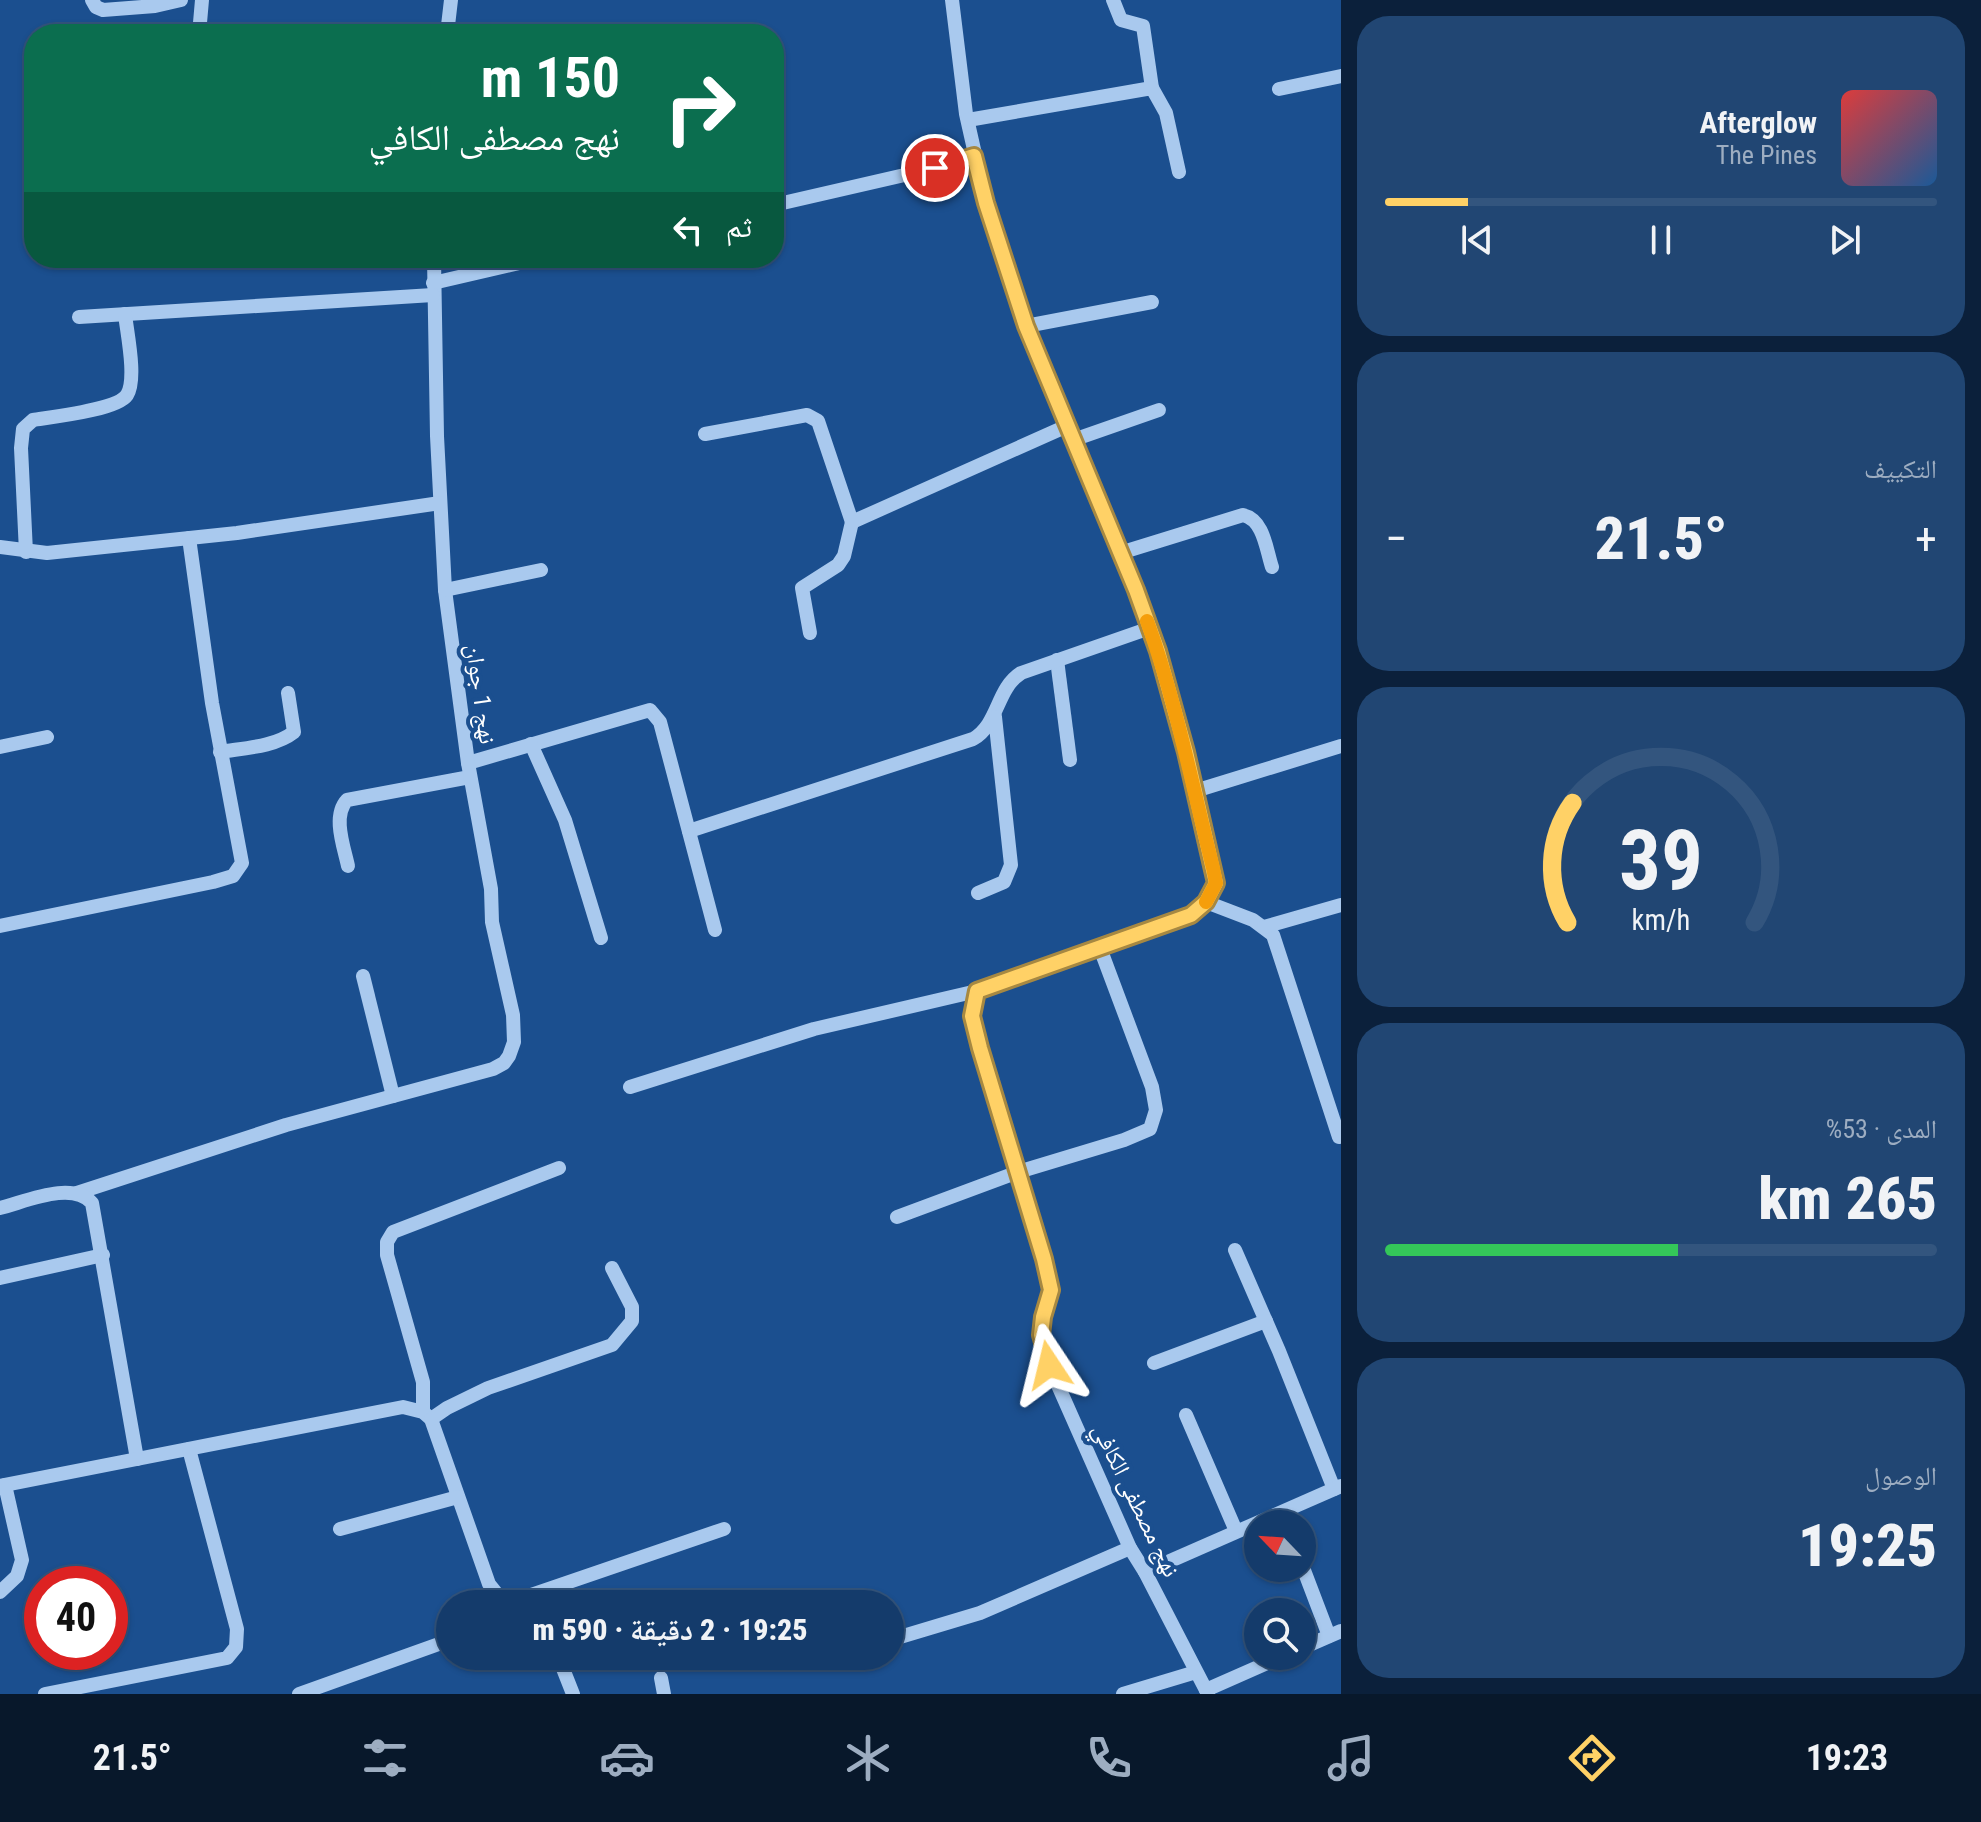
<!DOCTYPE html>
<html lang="ar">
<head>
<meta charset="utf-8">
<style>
	:root { --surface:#143b6b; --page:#214673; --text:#f1f3f6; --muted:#9dadc1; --line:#33557e; --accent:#ffd166 }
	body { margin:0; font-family:"Roboto Condensed","Noto Naskh Arabic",sans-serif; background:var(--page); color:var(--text); direction:rtl; height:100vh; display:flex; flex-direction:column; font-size:30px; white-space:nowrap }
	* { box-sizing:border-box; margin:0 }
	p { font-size:26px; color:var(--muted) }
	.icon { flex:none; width:44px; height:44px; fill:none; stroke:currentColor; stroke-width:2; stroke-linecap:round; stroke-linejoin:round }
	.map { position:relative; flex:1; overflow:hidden; direction:ltr }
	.panel { display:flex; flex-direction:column; gap:16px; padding:16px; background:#0b203b; width:640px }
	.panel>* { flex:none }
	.banner { position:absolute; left:24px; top:24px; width:760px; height:244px; border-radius:32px; box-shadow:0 2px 6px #0004,0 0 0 2px var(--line); direction:rtl; background:#0b6e4f; color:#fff; overflow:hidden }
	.needle { width:52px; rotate:295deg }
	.controls { position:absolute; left:1244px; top:1510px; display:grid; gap:16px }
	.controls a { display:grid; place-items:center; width:72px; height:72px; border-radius:50%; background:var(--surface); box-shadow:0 2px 6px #0004,0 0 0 2px var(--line); font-size:40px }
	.speed { position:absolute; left:24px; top:1566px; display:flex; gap:16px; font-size:40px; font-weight:700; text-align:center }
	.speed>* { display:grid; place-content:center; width:104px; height:104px; border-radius:50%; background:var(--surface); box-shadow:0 2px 6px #0004,0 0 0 2px var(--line); line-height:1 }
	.speed .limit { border:12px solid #d22; background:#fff; color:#111 }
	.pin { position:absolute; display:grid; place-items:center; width:68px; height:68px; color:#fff; margin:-34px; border:4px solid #fff; border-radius:50%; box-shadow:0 2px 8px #0007 }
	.me { position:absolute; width:88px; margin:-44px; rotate:350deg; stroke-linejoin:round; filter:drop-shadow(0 0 6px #0008) }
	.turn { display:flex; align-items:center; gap:28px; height:168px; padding:0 32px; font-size:36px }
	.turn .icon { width:104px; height:104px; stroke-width:2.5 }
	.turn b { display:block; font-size:56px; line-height:68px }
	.then { display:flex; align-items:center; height:76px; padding:0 32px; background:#0003; gap:16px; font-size:30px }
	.big { font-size:60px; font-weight:800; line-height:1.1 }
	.panel .tile { flex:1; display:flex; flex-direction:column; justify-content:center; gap:12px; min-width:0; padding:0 28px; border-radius:32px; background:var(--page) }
	.panel .dial { align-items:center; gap:0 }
	.dial svg { height:208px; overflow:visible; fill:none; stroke:var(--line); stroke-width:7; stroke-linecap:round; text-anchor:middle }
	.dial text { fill:var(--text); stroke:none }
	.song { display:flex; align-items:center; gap:24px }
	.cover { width:96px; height:96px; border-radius:12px; background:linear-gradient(135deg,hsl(0 70% 55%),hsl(210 70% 35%)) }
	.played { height:8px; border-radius:4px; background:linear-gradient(90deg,var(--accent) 15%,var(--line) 15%) }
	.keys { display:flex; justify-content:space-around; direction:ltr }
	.heat { display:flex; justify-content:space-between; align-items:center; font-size:44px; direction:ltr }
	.charge { height:12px; border-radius:6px; background:linear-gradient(90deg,#34c759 53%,var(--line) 0) }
	.trip { position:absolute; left:436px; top:1590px; width:468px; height:80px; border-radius:40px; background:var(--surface); box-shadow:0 2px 6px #0004,0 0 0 2px var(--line); font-weight:800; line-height:80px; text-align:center; direction:rtl }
	.tab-bar { display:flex; height:128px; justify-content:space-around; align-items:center; background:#08182b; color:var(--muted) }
	.tab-bar .icon { width:56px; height:56px }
	.tab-bar .selected { color:var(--accent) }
	.tab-bar b { font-size:36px; color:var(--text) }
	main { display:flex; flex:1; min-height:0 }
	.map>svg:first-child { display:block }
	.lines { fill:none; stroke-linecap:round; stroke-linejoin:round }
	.minor { stroke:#a9c9ee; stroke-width:14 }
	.route-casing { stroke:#a68842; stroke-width:20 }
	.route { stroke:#ffd166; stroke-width:14 }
	.slow { stroke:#f59e0b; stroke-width:14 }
	.labels { text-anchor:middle; stroke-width:8; stroke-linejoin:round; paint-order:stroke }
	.street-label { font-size:24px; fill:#fff; stroke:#1b4f8f }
</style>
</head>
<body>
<main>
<section class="panel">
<div class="tile">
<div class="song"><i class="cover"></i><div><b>Afterglow</b><p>The Pines</p></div></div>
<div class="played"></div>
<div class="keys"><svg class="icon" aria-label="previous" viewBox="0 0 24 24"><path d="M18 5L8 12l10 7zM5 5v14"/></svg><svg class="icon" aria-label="pause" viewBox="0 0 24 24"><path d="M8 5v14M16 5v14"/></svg><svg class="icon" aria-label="next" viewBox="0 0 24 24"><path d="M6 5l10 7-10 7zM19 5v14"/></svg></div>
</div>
<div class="tile"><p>التكييف</p>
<div class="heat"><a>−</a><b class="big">21.5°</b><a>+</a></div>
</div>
<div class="tile dial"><svg viewBox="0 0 100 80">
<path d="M14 69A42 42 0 1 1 86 69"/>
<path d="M14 69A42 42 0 0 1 16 23" stroke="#ffd166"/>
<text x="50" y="56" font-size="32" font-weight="700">39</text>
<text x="50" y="72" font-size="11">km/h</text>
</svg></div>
<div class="tile"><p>المدى · 53%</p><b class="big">265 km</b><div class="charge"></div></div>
<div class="tile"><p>الوصول</p><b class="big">19:25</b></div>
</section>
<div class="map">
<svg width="1341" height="1694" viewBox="0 0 1341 1694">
	<rect width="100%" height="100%" fill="#1b4f8f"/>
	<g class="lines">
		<g class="minor">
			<path d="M92,0L96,7L103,10L155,6L181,0"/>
			<path d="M952,0L966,114L986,203L1026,326L1136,590L1158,651L1186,752L1216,883L1206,902L1191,915L977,991L972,1016L980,1048L1044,1259L1051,1290L1041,1335L1049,1365L1130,1548L1145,1572L1208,1694"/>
			<path d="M1113,0L1121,20L1143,26L1152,88"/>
			<path d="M199,34L202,0"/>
			<path d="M447,34L451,0"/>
			<path d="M1279,89L1341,76"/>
			<path d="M968,120L1152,88L1166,113L1179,172"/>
			<path d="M774,205L935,168L974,156"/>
			<path d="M434,258L437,436L445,590L468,763L650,710L660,722L715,930"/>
			<path d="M433,283L541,258"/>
			<path d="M79,317L433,295"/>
			<path d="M1026,326L1152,302"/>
			<path d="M705,434L807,415L818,421L852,522L1067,426"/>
			<path d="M1073,440L1159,410"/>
			<path d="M0,547L47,553L237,533L440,503"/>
			<path d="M26,552L21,448L23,429L33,420C52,417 117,410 127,395C137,379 127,333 125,314"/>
			<path d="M1120,553L1243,515C1264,520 1266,549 1272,567"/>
			<path d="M445,590L541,570"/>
			<path d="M810,633L802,588L838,565L844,556L852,522"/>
			<path d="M1057,660L1070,760"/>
			<path d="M531,744L565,820L601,938"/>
			<path d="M0,747L47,737"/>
			<path d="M220,752C244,748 275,747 294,732L288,693"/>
			<path d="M1195,791L1341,746"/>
			<path d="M689,831L973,739C999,724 996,689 1021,673L1150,628"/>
			<path d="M348,866C344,847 332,816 347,800L470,777"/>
			<path d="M978,893L1004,882L1011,865L995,717"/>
			<path d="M1206,902L1253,920L1273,935L1339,1137"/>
			<path d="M0,926L213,882L233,876L242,863L212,703L189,538"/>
			<path d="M1264,927L1341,905"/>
			<path d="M363,976L393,1096"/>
			<path d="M630,1087L814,1029L977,991"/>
			<path d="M77,1193L286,1125L493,1069L504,1063L509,1056L514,1042L513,1015L492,922L491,889L468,763"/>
			<path d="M0,1208C25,1202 72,1180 92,1203L137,1459L403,1407L423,1412L431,1419L489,1584L505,1604"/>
			<path d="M897,1217L1018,1172L1124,1140L1150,1129L1156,1110L1152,1087L1100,948"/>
			<path d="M1235,1250L1279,1351L1334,1489"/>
			<path d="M0,1278L103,1255"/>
			<path d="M1154,1363L1266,1321"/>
			<path d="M423,1412V1382L387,1255V1242L393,1232L559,1168"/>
			<path d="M1186,1415L1236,1531"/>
			<path d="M431,1419L447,1408L488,1388L612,1345L632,1321V1307L612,1268"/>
			<path d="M0,1486L137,1459"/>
			<path d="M340,1529L458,1497"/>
			<path d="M1302,1565L1329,1636"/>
			<path d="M1145,1572L1341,1486"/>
			<path d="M0,1592L17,1576L22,1560L5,1485"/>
			<path d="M505,1604L724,1529"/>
			<path d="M890,1640L980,1613L1130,1548"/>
			<path d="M1302,1648L1341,1631"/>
			<path d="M558,1656L573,1694"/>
			<path d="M830,1659L839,1656"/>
			<path d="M661,1678L664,1694"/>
			<path d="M1206,1690L1283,1656"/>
			<path d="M45,1694L227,1658L236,1647L237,1629L189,1449"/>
			<path d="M299,1694L450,1640"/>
			<path d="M1123,1694L1196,1672"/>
		</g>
	</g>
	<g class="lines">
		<defs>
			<path id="route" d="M935,168L974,156L986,203L1026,326L1136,590L1158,651L1186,752L1216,883L1206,902L1191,915L977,991L972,1016L980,1048L1044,1259L1051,1290L1043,1317L1041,1335L1049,1365"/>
		</defs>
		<use href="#route" class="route-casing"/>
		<use href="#route" class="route"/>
		<path class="slow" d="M1147,621C1176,701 1192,785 1213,868L1216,883L1206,902"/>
	</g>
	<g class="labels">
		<g class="street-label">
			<text transform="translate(481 694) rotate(82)" y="8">نهج 1 جوان</text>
			<text transform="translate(1136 1500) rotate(64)" y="8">نهج مصطفى الكافي</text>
		</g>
	</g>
</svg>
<div class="controls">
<a><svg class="needle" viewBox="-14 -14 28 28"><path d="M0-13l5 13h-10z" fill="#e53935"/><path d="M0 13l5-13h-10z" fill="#9dadc1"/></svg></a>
<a><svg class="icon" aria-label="search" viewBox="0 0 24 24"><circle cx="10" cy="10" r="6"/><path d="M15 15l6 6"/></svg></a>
</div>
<div class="speed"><div class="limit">40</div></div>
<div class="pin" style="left:935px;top:168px;background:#d93025"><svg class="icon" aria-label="arrive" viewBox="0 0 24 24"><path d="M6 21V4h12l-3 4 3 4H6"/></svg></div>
<svg class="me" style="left:1049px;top:1365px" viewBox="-20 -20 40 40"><path d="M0-17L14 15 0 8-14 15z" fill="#ffd166" stroke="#fff" stroke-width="4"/></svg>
<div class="trip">19:25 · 2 دقيقة · 590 m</div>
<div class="banner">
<div class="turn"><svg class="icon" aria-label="right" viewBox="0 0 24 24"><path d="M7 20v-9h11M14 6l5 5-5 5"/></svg><div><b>150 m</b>نهج مصطفى الكافي</div></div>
<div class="then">ثم<svg class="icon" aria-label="left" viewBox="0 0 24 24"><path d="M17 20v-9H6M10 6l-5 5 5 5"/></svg></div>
</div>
</div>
</main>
<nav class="tab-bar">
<b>19:23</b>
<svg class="icon selected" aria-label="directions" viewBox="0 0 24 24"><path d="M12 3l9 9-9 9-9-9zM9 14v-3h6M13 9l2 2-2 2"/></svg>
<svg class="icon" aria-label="music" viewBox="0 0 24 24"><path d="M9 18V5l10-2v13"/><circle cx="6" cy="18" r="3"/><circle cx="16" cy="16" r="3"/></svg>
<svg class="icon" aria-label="phone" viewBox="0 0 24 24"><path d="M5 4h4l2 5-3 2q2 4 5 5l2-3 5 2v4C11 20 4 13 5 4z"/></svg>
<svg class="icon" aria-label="climate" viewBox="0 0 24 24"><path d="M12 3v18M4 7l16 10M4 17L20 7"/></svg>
<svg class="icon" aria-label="car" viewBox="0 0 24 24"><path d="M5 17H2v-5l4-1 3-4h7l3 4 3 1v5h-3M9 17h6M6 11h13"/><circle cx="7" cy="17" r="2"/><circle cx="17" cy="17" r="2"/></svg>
<svg class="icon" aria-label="filters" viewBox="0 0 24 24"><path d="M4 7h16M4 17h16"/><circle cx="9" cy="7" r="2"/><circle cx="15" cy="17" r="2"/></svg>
<b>21.5°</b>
</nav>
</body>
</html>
